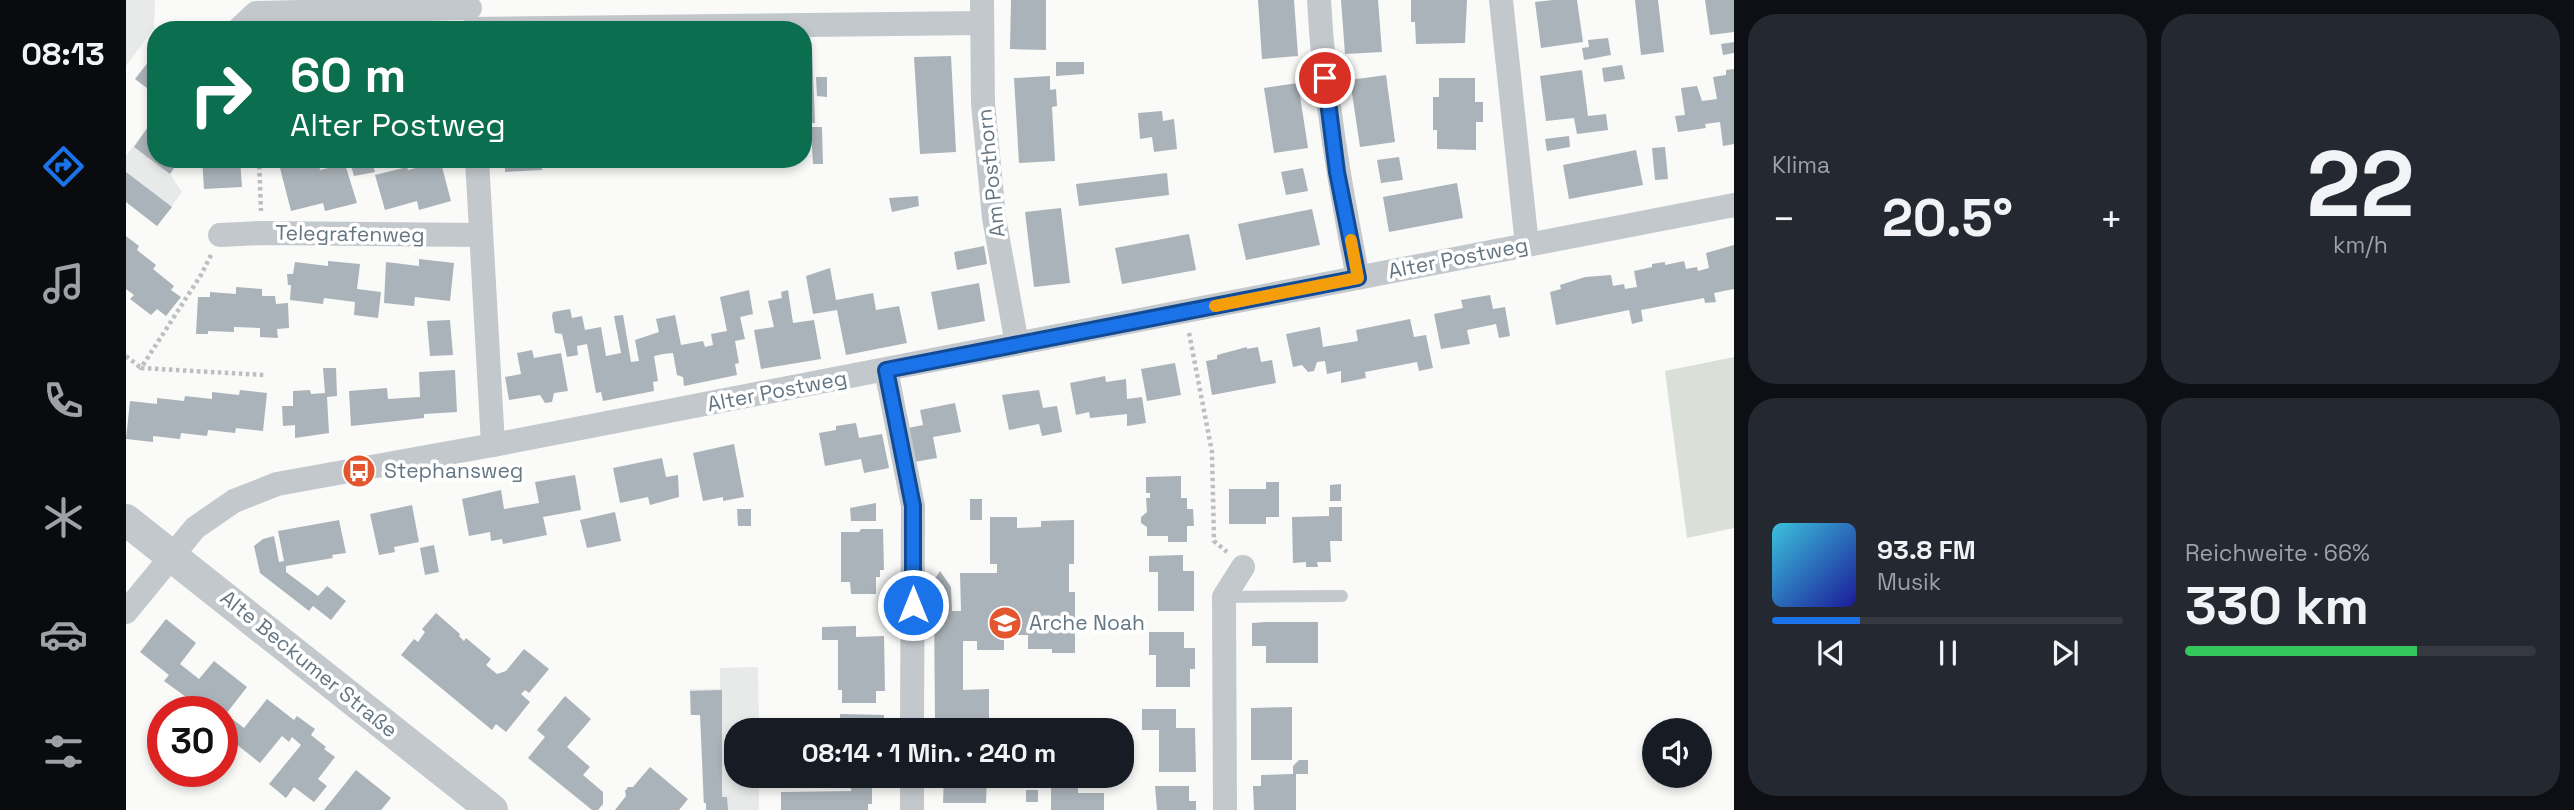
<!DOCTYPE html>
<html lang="de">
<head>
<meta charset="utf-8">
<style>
	:root { --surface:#171b24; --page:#242831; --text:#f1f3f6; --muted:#9ea1a6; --line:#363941; --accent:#1a73e8 }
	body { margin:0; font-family:"Space Grotesk",sans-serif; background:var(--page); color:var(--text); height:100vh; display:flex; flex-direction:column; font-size:26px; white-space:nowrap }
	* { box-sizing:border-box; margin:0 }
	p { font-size:23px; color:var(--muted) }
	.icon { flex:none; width:38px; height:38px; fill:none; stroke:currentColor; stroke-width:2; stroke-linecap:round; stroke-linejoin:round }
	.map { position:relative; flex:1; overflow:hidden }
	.sheet { display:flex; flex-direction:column; gap:14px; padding:14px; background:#0d0f14; width:840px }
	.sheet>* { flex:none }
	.guide { position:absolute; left:21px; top:21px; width:665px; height:147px; border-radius:28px; box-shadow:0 4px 10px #0003; background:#0b6e4f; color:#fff; overflow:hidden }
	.buttons { position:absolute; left:1516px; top:718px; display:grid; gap:14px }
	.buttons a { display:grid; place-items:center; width:70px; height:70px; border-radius:50%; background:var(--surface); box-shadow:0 4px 10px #0003; font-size:35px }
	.speed { position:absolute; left:21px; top:696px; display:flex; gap:14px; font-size:35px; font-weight:700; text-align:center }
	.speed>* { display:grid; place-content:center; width:91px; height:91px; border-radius:50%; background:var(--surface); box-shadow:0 4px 10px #0003; line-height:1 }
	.speed .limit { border:10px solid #d22; background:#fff; color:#111 }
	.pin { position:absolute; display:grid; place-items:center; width:60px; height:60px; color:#fff; margin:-30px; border:4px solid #fff; border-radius:50%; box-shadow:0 2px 7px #0007 }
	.me { position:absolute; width:77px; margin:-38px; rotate:0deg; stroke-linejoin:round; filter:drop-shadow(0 0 5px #0008) }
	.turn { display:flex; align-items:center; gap:24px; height:147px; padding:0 28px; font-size:32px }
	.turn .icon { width:91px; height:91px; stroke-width:2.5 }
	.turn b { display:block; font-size:49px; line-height:60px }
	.big { font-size:52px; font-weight:600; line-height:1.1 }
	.sheet .tile { flex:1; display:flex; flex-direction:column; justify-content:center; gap:10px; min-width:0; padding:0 24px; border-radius:28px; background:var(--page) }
	.sheet .dial { align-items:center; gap:0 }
	.dial b { font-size:91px; line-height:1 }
	.song { display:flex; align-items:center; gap:21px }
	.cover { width:84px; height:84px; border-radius:10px; background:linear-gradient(135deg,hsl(190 70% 55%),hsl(240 70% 35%)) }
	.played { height:7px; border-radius:4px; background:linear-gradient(90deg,var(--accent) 25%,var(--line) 25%) }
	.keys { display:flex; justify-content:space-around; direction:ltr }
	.heat { display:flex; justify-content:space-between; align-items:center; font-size:38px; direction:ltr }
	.charge { height:10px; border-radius:5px; background:linear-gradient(90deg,#34c759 66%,var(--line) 0) }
	.sheet .tiles { flex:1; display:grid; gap:14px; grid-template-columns:repeat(2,1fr) }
	.trip { position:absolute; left:598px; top:718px; width:410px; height:70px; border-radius:28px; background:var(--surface); box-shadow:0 4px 10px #0003; font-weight:600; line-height:70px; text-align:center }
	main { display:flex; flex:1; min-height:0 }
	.tab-bar { display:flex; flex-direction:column; width:126px; justify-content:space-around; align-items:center; background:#090b0e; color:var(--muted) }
	.tab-bar .icon { width:49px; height:49px }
	.tab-bar .current { color:var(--accent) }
	.tab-bar b { font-size:32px; color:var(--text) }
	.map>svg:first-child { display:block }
	.built { fill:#e8e9e9 }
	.green { fill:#dadfd7 }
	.building { fill:#aab3b9 }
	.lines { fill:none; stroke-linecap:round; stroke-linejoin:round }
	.path { stroke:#bbbfc2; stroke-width:4.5; stroke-dasharray:3.5 3.5; stroke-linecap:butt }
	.service { stroke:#c3c8cc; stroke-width:12 }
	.minor { stroke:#c3c8cc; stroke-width:24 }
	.tertiary { stroke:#c3c8cc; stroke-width:32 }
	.route-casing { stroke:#114b97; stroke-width:18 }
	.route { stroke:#1a73e8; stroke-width:12 }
	.slow { stroke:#f59e0b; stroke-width:12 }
	.labels { text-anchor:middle; stroke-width:7; stroke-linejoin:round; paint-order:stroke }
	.street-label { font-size:21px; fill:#657683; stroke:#fff }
	.poi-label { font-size:21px; fill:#657683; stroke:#fff; text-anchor:start }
</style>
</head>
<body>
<main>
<nav class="tab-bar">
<b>08:13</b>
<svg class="icon current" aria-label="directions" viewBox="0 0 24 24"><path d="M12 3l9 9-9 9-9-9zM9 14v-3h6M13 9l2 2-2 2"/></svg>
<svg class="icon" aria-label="music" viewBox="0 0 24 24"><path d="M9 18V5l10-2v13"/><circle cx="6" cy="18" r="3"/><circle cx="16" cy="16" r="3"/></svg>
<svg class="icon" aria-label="phone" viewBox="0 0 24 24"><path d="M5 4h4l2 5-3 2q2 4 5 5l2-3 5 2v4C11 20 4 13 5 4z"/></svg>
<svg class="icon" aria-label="climate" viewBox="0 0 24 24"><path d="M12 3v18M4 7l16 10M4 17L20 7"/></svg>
<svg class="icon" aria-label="car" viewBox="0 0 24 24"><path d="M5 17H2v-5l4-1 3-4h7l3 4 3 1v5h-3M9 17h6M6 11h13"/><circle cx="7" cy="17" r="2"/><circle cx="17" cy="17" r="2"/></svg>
<svg class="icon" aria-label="filters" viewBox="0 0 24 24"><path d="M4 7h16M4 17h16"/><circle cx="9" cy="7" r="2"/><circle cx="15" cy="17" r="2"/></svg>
</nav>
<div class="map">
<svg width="1608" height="810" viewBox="0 0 1608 810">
	<rect width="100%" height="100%" fill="#fafaf8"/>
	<g class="built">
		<path d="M0,0H29L28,28L0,66Z"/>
		<path d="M22,127L30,159H54L44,174L56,192L31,226L0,202V156Z"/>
		<path d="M632,667L633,730H611V775H633V810H581L580,802H577L575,716L564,714V689H594V668Z"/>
	</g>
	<path class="green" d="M1608,357V528L1561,538L1539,371Z"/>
	<g class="building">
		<path d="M885,0H920V50L884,49Z"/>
		<path d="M1132,0H1168L1172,56L1136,59Z"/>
		<path d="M1215,0H1252L1256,52L1219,54Z"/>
		<path d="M1285,0H1341L1339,43L1290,44L1289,22H1285Z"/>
		<path d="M1427,0H1451L1457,42L1415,48L1409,2Z"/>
		<path d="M1509,0H1532L1538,52L1515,55Z"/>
		<path d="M1579,0H1608V32L1584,35Z"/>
		<path d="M1482,38L1485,55L1458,60L1456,48L1463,47L1462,40Z"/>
		<path d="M1608,42V53L1597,55L1595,44Z"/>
		<path d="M677,49H686L689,123H677Z"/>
		<path d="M30,52V112L21,106L30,95L9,79Z"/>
		<path d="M825,56L830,152L794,154L788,57Z"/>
		<path d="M930,62H958V74L930,76Z"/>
		<path d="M1496,65L1499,79L1478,82L1476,68Z"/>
		<path d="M1608,69V144L1597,146L1594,122L1579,124L1580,128L1552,132L1549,116L1559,115L1555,88L1571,86L1576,101L1591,99L1587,77L1600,75V70Z"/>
		<path d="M1456,70L1462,116L1480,114L1482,130L1451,134L1448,118L1420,121L1414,76Z"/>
		<path d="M1260,75L1269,142L1234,147L1224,80Z"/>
		<path d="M924,76V90L930,89L931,106L926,107L929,161L893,163L888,78Z"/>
		<path d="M690,77H701V97L691,96Z"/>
		<path d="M1313,78H1349V102H1357V122H1350V150L1311,149V130H1307V97H1313Z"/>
		<path d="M1172,83L1182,148L1148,153L1138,88Z"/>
		<path d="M1036,111L1037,121L1048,119L1051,149L1028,152L1026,137L1014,139L1012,113Z"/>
		<path d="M22,127L30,133V159H54L44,174L8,147Z"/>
		<path d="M685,127H696L697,164H687Z"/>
		<path d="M1443,136L1444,147L1421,151L1419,139Z"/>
		<path d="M1539,147L1542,179L1529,180L1526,148Z"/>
		<path d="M1510,150L1517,185L1443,199L1437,165Z"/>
		<path d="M1273,157L1277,180L1255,183L1251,160Z"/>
		<path d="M76,159H114L116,187L78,189Z"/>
		<path d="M223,159H245L249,172L228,176Z"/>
		<path d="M299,159H327L315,163L325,201L293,210L291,201L259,210L249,175L281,167L282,170L301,165Z"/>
		<path d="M379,159H415L416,170L379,172Z"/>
		<path d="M186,160L188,167L193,165L194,170L219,164L231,203L199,211L197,203L165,211L154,168Z"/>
		<path d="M1177,168L1182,191L1160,195L1155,172Z"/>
		<path d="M0,172L46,207L31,226L0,202Z"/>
		<path d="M1041,173L1043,195L953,206L950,184Z"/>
		<path d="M1331,183L1337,218L1263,232L1257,197Z"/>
		<path d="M792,196L793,206L766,212L763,198Z"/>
		<path d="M935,208L944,283L908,287L899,212Z"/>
		<path d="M1186,209L1194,245L1120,260L1112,224Z"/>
		<path d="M1063,234L1070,270L996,284L989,248Z"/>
		<path d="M0,236L13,246L11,250L30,265L27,269L48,286L45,290L55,297L40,316L31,309L25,315L4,299L8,295L0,289Z"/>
		<path d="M1608,245V289L1588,293L1590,302L1579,303L1578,298L1515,310L1517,321L1506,324L1503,310L1430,325L1424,292L1435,289L1434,285L1459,277L1485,275L1487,286L1498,284L1499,289L1511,287L1508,271L1526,267V264L1532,263L1539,262V265L1558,261L1560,269L1571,267L1572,271L1583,268L1580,253Z"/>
		<path d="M858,246L861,264L831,270L828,252Z"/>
		<path d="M293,259L328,263L324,301L289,297L288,306L258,303L260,262L293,266Z"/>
		<path d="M202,261L234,264L231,289L255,292L252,318L228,315L229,302L198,298L197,304L164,300L165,285H162L161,274H167L169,262L202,266Z"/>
		<path d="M704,268L710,300L747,293L750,310L773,306L781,343L720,355L711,310L687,314L680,276Z"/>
		<path d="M853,283L859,321L812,330L805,292Z"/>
		<path d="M110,287L136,289V296H149L150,304L162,303L163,328L151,329L152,338L134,337V328L108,327V332L82,331V334H70L72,297H84V292L110,294Z"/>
		<path d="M623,290L627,314L614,317L619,339L609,341L613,363L609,364L611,375L558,386L557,377L551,375L547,353L537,354L528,356L532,381L527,382L528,391L477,401L475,392L470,393L461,344L451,346L452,355L441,357L436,334L429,333L426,316L427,312L444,309L446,318L456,316L459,330L475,327L480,356L495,353L488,316L497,315L505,362L513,361L509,340L533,332L530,319L549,315L555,345L577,341L579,347L587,345L585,334L601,331L594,297Z"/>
		<path d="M662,290L667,323L688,320L695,359L635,369L628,330L648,327L642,301L656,298L655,292Z"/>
		<path d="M1364,295L1367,309L1379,307L1384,336L1373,338L1370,324L1341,330L1344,344L1315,349L1308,314L1337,308L1335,300Z"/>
		<path d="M1284,319L1288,337L1300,335L1307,368L1293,371L1291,362L1239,372L1240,378L1215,383V371L1201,374L1199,361L1191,362L1188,371L1182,372L1176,365L1167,367L1160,334L1194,327L1197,347L1232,341L1230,330Z"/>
		<path d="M324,320L327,355L304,356L301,321Z"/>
		<path d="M1121,347V349L1132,347L1135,362L1146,360L1150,383L1086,395L1080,361L1091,359V355Z"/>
		<path d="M406,350L408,358L435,353L442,391L428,393L426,402L419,403L414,395L383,400L379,377L395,374L391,353Z"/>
		<path d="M1049,363L1055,395L1021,401L1015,369Z"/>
		<path d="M197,368H210L211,396L201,397L203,433L169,438V425L157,426L156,406H167V391L184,390L185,394L199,393Z"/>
		<path d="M329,370L331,412L298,414V418L225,426L223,391L261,388L262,399L294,397L293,372Z"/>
		<path d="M979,376L980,382L1000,379L1001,399L1016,397L1020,423L1001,426V414L964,418L963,412L950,415L944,383Z"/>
		<path d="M114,390L141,393L137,431L110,428L109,433L82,430L81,436L55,433L54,439L27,436V442L0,439L4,401L31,404V398L58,401L59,396L86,399V392L113,395Z"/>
		<path d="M913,390L917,408L931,406L936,432L916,436L913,424L883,430L876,395Z"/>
		<path d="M829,403L835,432L807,437L811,458L788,462L782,428L797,425L794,410Z"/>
		<path d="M730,423L733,438L756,434L763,468L738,473L735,459L699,466L693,433L710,430V426Z"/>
		<path d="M608,444L618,497L597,501V497L577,501L567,453Z"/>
		<path d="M536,458L540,477L552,475L553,497L524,505L522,497L494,503L487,468Z"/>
		<path d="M449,475L455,510L417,517L421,535L377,544L376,539L365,541L364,532L343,536L336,499L375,490L378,509L413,503L409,482Z"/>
		<path d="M1055,476V498H1061V509H1067L1068,526H1061V542H1042V536H1021V527L1015,523V517L1021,512L1020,498H1024V493H1020V477Z"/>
		<path d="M1140,482H1153V517H1140V524H1103V489H1140Z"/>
		<path d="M1215,484V501H1204V485Z"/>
		<rect x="844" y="499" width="12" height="21"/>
		<path d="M750,503V521H725L724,508Z"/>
		<path d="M286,505L293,542L268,547L269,552L253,555L244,514Z"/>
		<path d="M1203,507H1216V541H1204L1205,562H1191L1192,567H1180V562L1167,563L1166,517L1203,516Z"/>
		<path d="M611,509H625V526H612Z"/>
		<path d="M489,512L495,541L461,548L454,520Z"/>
		<path d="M864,517H891V528L915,527V521L948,520V564H943V592H949V653H926V649H902V635H878V650H851V641H837V690L863,689V721H809L808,606H803L804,586L814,571L825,587L826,611H835L834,573H871V564H864Z"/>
		<path d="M213,520L220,553L206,555L207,558L160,566V572L192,596L201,586L220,601L205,620L187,606L183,611L134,573L128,546L137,539L148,536L153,562L158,561L152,531Z"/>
		<path d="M735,529H757L758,570H754V577H750V594H725L724,582H715V532H733Z"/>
		<path d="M308,545L313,572L299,575L294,548Z"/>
		<path d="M1057,555V571H1068V611H1032V572H1023V556Z"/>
		<path d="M310,613L334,634L333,636L338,641L340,638L365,659L360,665L371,674L380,671L398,649L423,669L403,693L399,690L395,694L404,702L380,732L370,724L366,730L275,655L288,639L292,642L299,632L296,629Z"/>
		<path d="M40,619L70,643L54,664L73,679L88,661L121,687L100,714L118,728L141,699L168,720L171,716L189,729L185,735L200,747L198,749L209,757L192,779L201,786L188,802L168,787L160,798L143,784L175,745L166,737L163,742L156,736L134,763L96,733V712H48L60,697L38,681L43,675L14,652Z"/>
		<path d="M1140,622H1192V663H1140V646H1126V623Z"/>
		<path d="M730,626V637L758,636L759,691H750V703H716V690H712V640H696V627Z"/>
		<path d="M1023,632H1058V648H1069V669H1064V687H1030V655H1023Z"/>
		<path d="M596,690V797H601L602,810H580V803H578L574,715H565L564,691Z"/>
		<path d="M439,696L465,719L441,747L464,767L457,775L477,792V804L472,810H466L402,758L419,737L411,730Z"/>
		<path d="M1166,707V760H1125V708Z"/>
		<path d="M1016,709H1050V728H1069L1070,772H1033V730H1016Z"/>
		<path d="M714,714L758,715V724L754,730H714Z"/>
		<path d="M1173,760H1182V774H1170V810H1128L1127,786H1135V775L1167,774V766Z"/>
		<path d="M524,767L562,799L553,810H489L500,796L499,791L502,787H507Z"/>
		<path d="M230,770L265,798L255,810H198Z"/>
		<path d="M818,775H861L860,803H817Z"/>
		<path d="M746,779V804H742V810H655V792L725,791V780Z"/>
		<path d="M1029,786H1063V801H1070V810H1031Z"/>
		<path d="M925,788H952V793H978V810H925Z"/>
		<rect x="900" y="790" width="12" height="12"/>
	</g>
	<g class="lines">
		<g class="path">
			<path d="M133,159L135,211"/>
			<path d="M85,255L75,275L15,368L138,375"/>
			<path d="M1063,333L1086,452L1088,541L1101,552"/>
			<path d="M0,356L15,368"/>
		</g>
		<path class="service" d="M1098,597L1216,596"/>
		<g class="minor">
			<path d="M856,0L857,103L868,218L891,344"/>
			<path d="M1193,0C1198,94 1214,186 1232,278"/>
			<path d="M1375,0L1401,245"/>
			<path d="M346,29L856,23"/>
			<path d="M112,30L130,13L344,8"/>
			<path d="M351,159L367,445"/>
			<path d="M94,235L136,233L354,235"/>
			<path d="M760,370L787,506L786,730"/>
			<path d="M0,612L69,528L108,501L151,484L367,445L1608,205"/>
			<path d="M786,810V775"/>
			<path d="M1099,810L1098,597L1117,567"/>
		</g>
		<path class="tertiary" d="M0,520L366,810"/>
	</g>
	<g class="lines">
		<defs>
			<path id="route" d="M787,605V506L760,370L1232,278L1211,172L1199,78"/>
		</defs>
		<use href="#route" class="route-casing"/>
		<use href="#route" class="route"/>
		<path class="slow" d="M1089,306L1232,278L1225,240"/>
	</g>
	<defs>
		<symbol id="bus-disc" viewBox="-11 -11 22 22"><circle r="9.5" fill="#e4572e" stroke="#fff"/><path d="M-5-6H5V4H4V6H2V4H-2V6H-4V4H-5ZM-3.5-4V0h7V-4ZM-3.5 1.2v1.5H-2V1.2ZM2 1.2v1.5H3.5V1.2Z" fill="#fff"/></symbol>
		<symbol id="school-disc" viewBox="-11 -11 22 22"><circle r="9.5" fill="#e4572e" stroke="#fff"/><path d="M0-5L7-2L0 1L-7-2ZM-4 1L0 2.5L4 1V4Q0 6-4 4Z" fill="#fff"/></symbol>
	</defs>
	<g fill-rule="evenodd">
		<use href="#bus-disc" x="214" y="452" width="38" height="38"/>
		<use href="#school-disc" x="860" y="604" width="38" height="38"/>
	</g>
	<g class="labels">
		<g class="street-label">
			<text transform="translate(865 173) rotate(-96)" y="7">Am Posthorn</text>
			<text transform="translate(224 234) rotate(1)" y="7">Telegrafenweg</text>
			<text transform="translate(1332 258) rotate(-11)" y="7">Alter Postweg</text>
			<text transform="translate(651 391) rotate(-11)" y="7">Alter Postweg</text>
			<text transform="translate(183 664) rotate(39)" y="7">Alte Beckumer Straße</text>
		</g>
		<g class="poi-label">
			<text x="258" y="478">Stephansweg</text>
			<text x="903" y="630">Arche Noah</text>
		</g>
	</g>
</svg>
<div class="buttons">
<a><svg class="icon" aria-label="sound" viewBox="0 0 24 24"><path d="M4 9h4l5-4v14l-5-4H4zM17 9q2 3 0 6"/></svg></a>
</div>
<div class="speed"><div class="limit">30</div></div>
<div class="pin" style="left:1199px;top:78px;background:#d93025"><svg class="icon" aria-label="arrive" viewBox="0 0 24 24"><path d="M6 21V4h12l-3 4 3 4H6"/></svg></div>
<svg class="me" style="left:787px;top:605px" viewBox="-20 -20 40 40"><circle r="17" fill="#1a73e8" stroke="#fff" stroke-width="3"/><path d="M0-11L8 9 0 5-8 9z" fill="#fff"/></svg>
<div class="trip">08:14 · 1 Min. · 240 m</div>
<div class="guide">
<div class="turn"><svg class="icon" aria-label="right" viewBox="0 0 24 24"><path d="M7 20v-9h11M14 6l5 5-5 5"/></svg><div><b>60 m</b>Alter Postweg</div></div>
</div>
</div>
<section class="sheet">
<div class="tiles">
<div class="tile"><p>Klima</p>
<div class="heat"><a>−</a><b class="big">20.5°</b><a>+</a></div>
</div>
<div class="tile dial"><b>22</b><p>km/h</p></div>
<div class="tile">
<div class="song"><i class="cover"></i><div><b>93.8 FM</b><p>Musik</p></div></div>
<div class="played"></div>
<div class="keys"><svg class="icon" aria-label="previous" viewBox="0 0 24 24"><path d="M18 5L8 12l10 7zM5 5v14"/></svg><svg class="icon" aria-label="pause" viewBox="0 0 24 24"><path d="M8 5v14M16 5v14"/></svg><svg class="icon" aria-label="next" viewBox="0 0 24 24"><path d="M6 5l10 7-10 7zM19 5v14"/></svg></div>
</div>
<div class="tile"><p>Reichweite · 66%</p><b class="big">330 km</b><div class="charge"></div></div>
</div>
</section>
</main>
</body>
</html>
